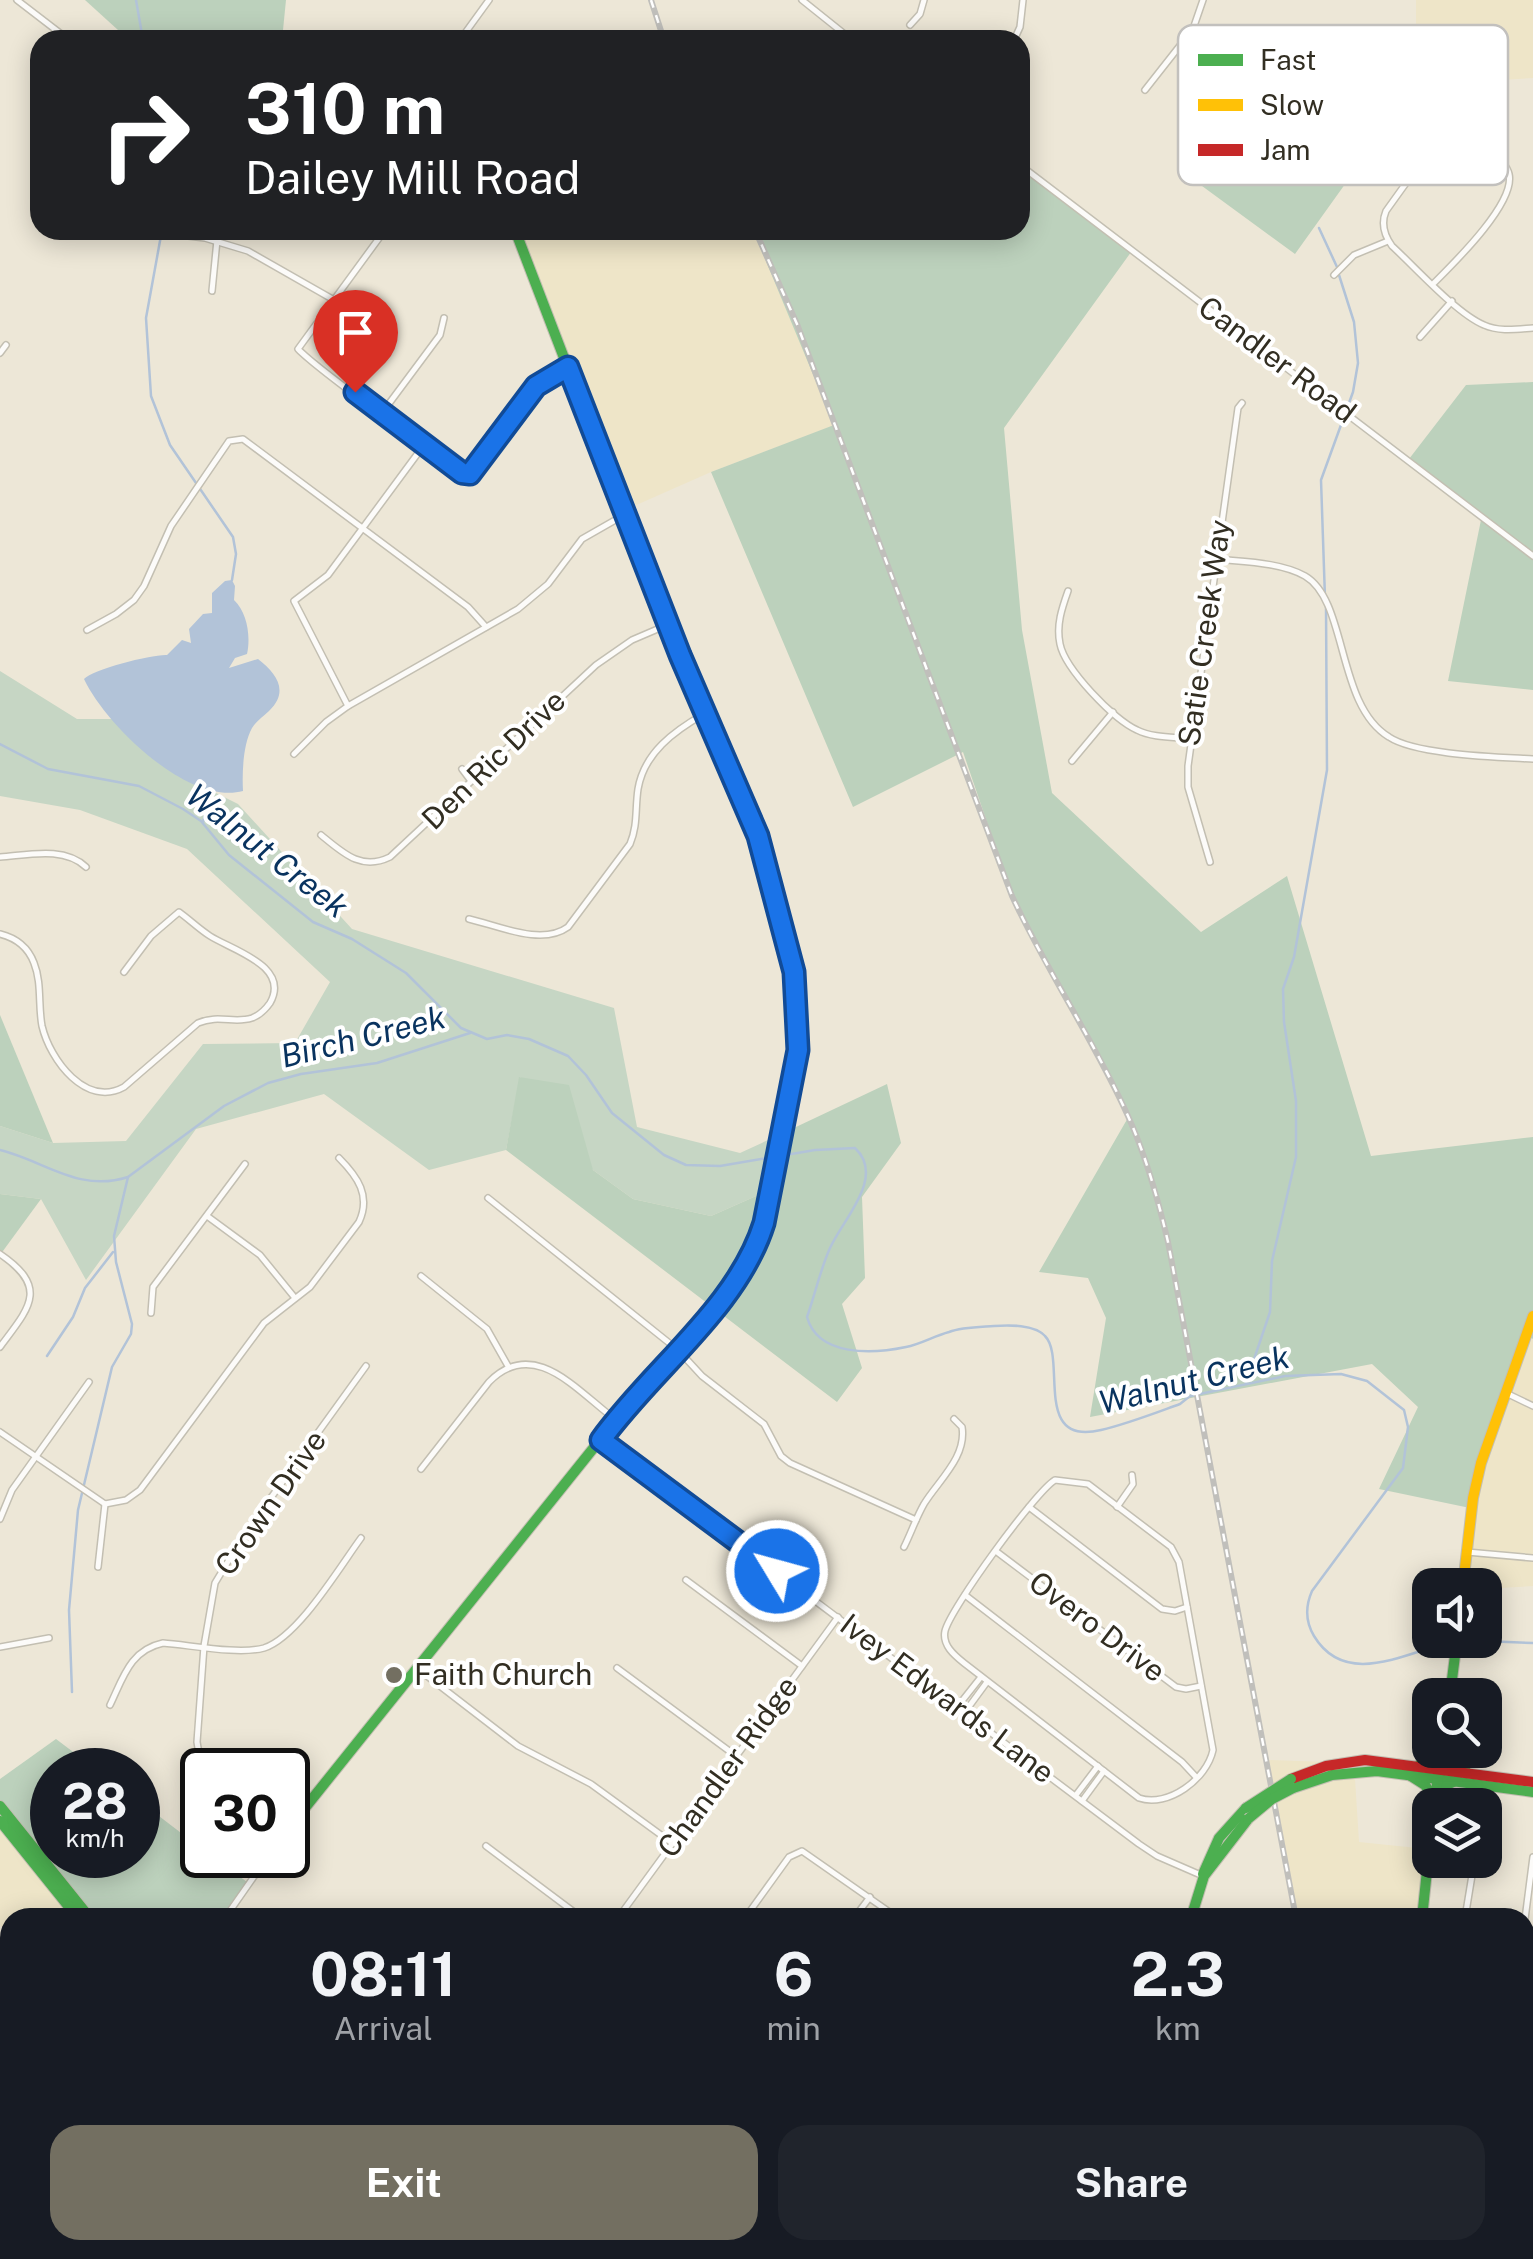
<!DOCTYPE html>
<style>
:root{--surface:#171b24;--page:#20242c;--text:#f1f3f6;--muted:#9ea1a6;--accent:#736f61}
body{margin:0;font-family:"Public Sans",sans-serif;background:var(--page);color:var(--text);height:100vh;display:flex;flex-direction:column;font-size:38px;white-space:nowrap}
*{box-sizing:border-box;margin:0}
p{font-size:32px;color:var(--muted)}
.icon{flex:none;width:55px;height:55px;fill:none;stroke:currentColor;stroke-width:2;stroke-linecap:round;stroke-linejoin:round}
.map{position:relative;flex:1;overflow:hidden}
.details{position:absolute;left:0px;top:1908px;width:1535px;height:352px;display:flex;flex-direction:column;background:var(--surface);border-radius:30px 30px 0 0;box-shadow:0 5px 25px #0003}
.details>*{flex:none}
.banner{position:absolute;left:30px;top:30px;width:1000px;height:210px;border-radius:30px;box-shadow:0 5px 25px #0003;background:#202124;color:#fff;overflow:hidden}
.buttons{position:absolute;left:1412px;top:1568px;display:grid;gap:20px}
.buttons a{display:grid;place-items:center;width:90px;height:90px;border-radius:20px;background:var(--surface);box-shadow:0 5px 25px #0003;font-size:50px}
.speed{position:absolute;left:30px;top:1748px;display:flex;gap:20px;font-size:50px;font-weight:700;text-align:center}
.speed>*{display:grid;place-content:center;width:130px;height:130px;border-radius:50%;background:var(--surface);box-shadow:0 5px 25px #0003;line-height:1}
.speed small{font-size:25px;font-weight:400}
.speed .limit{border:5px solid #111;border-radius:15px;background:#fff;color:#111}
.pin{position:absolute;display:grid;place-items:center;width:85px;height:85px;color:#fff;margin:-102px -42px;border-radius:50% 50% 50% 0;rotate:-45deg;box-shadow:0 0 10px #0007}
.pin .icon{rotate:45deg}
.me{position:absolute;width:110px;margin:-55px;rotate:307deg;stroke-linejoin:round;filter:drop-shadow(0 0 8px #0008)}
.turn{display:flex;align-items:center;gap:35px;height:210px;padding:0 50px;font-size:45px}
.turn .icon{width:130px;height:130px;stroke-width:2.5}
.turn b{display:block;font-size:70px;line-height:85px}
.eta{display:flex;justify-content:space-evenly;align-items:center;height:170px;text-align:center}
.eta b{font-size:60px;font-weight:700;line-height:70px}
.button{display:flex;gap:20px;margin-top:auto;padding:20px 50px}
.button a{flex:1;height:115px;border-radius:30px;background:var(--accent);color:#fff;font-size:40px;font-weight:700;line-height:115px;text-align:center}
.button a+a{background:var(--page);color:var(--text)}
.map>svg:first-child{display:block}
.built{fill:#eee5c8}
.green{fill:#c6d6c4}
.forest{fill:#bcd1bc}
.water{fill:#b2c3d8}
.lines{fill:none;stroke-linecap:round;stroke-linejoin:round}
.stream{stroke:#b2c3d8;stroke-width:2.5}
.street-casing{stroke:#c3bfb2;stroke-width:8}
.fast-casing{stroke:#c3bfb2;stroke-width:12}
.slow-casing{stroke:#c3bfb2;stroke-width:12}
.jam-casing{stroke:#c3bfb2;stroke-width:12}
.street{stroke:#fcfbf9;stroke-width:5}
.fast{stroke:#4caf50;stroke-width:10}
.slow{stroke:#ffc107;stroke-width:10}
.jam{stroke:#c62828;stroke-width:10}
.rail-casing{stroke:#c0bfbb;stroke-width:6}
.rail{stroke:#fff;stroke-width:2.5;stroke-dasharray:8;stroke-linecap:butt}
.fast-bridge-casing{stroke:#c3bfb2;stroke-width:12;stroke-linecap:butt}
.fast-bridge{stroke:#4caf50;stroke-width:10}
.route-casing{stroke:#114b97;stroke-width:25}
.route{stroke:#1a73e8;stroke-width:18}
.poi-dot{fill:#736f61;stroke:#fff;stroke-width:4}
.labels{text-anchor:middle;stroke-width:8;stroke-linejoin:round;paint-order:stroke}
.street-label{font-size:30px;fill:#322e22;stroke:#fff}
.poi-label{font-size:30px;fill:#322e22;stroke:#fff;text-anchor:start}
.water-label{font-size:32px;font-style:italic;fill:#09335f;stroke:#fff}
.key{fill:#fff;stroke:#c2c0bd;stroke-width:2.5}
.key-label{font-size:28px;fill:#322e22}
</style>
<div class="map">
<svg width="1533" height="2259" viewBox="0 0 1533 2259">
<rect width="100%" height="100%" fill="#ede7d7"/>
<g class="built">
<polygon points="1416,0 1533,0 1533,78 1416,85"/>
<polygon points="517,230 753,230 835,425 711,472 625,510"/>
<polygon points="1526,1334 1533,1339 1533,1586 1485,1589 1485,1585 1461,1585 1474,1481"/>
<polygon points="1268,1760 1354,1763 1359,1842 1427,1849 1420,1917 1296,1917"/>
<polygon points="0,1817 81,1917 10,1918 10,1938 0,1925"/>
</g>
<g class="green">
<polygon points="0,671 77,719 119,719 190,780 238,804 352,929 614,1008 637,1127 740,1153 779,1135 772,1189 711,1216 633,1199 593,1170 520,1077 506,1150 429,1170 324,1094 196,1129 86,1280 41,1199 0,1194 0,1126 53,1143 126,1141 203,1044 295,1043 330,982 187,849 80,810 0,796"/>
<polygon points="10,2226 10,2250 157,2250 161,2259 183,2250 207,2250 186,2259 0,2259 0,2232"/>
</g>
<g class="forest">
<polygon points="85,0 286,0 282,40 129,40"/>
<polygon points="1238,28 1416,38 1416,85 1295,254 1187,175 1240,102"/>
<polygon points="1020,165 1134,248 1004,428 1022,630 1052,793 1201,932 1287,876 1371,1156 1533,1137 1533,1339 1527,1335 1470,1508 1379,1489 1418,1407 1372,1364 1090,1417 1106,1318 1088,1278 1039,1272 1129,1116 1017,910 963,752 853,807 711,472 834,425 753,230 1020,230"/>
<polygon points="1533,382 1533,690 1448,681 1481,520 1409,459 1466,385"/>
<polygon points="0,1015 53,1143 0,1126"/>
<polygon points="519,1077 569,1085 593,1170 633,1199 711,1216 772,1189 779,1135 887,1084 901,1143 862,1197 865,1278 842,1304 862,1368 837,1402 506,1150"/>
<polygon points="0,1194 41,1199 0,1255"/>
<polygon points="56,1739 97,1770 52,1770 52,1855 138,1855 138,1800 202,1849 202,1855 211,1855 251,1885 227,1917 158,1917 144,1908 133,1917 81,1917 0,1817 0,1779"/>
</g>
<g class="water">
<path d="M232,580L235,586L234,600C247,612 251,636 247,654L235,658L229,668L258,659C276,673 290,691 269,711C263,717 257,720 252,728C243,744 242,773 243,791C188,806 105,724 84,679C93,669 153,654 167,655L182,640L191,643L189,629L203,614L212,613V593L225,581Z"/>
<polygon points="372,2250 440,2250 445,2259 362,2259"/>
</g>
<g class="lines">
<g class="stream">
<polyline points="136,0 143,40"/>
<polyline points="1319,228 1337,267"/>
<polyline points="162,230 146,318 151,396 170,445 233,537 236,554 232,580"/>
<polyline points="1325,598 1321,480 1353,392 1358,363 1354,322 1339,275"/>
<path d="M0,744L48,769L139,786L183,809L201,821L229,855L313,922L352,939L406,973L461,1028L487,1039L507,1035L529,1039L568,1056L586,1075L612,1113L664,1155L686,1165L720,1166L815,1150L855,1148C886,1177 843,1219 830,1248C820,1270 815,1295 807,1317C818,1357 873,1354 906,1347C921,1344 934,1336 949,1332C962,1327 980,1327 994,1326C1009,1325 1034,1324 1045,1336C1067,1358 1032,1447 1101,1430C1127,1424 1155,1413 1180,1404L1190,1396L1285,1376L1341,1374L1367,1381L1404,1410L1408,1427L1403,1468L1312,1591C1305,1607 1305,1621 1314,1636C1346,1689 1407,1652 1451,1642"/>
<polyline points="203,822 213,791"/>
<path d="M0,1150C45,1161 79,1193 128,1177L224,1106L268,1083L301,1074L377,1063L470,1033"/>
<polyline points="47,1356 73,1317 85,1288 113,1252"/>
<polyline points="1246,1383 1270,1312 1272,1261 1296,1157 1296,1101 1284,1022 1283,989 1294,957 1327,770 1326,606"/>
<polyline points="1459,1640 1533,1643"/>
<polyline points="72,1692 69,1610 78,1510 112,1367 131,1334 132,1324 116,1262 114,1236 128,1177"/>
<polyline points="1525,2206 1533,2208"/>
<polyline points="1208,2250 1210,2259"/>
<polyline points="498,2256 516,2250"/>
<polyline points="1349,2259 1367,2250"/>
</g>
<defs>
<g id="street">
<polyline points="17,0 69,40"/>
<polyline points="802,0 852,40"/>
<polyline points="910,25 920,14 924,0"/>
<polyline points="460,40 489,0"/>
<polyline points="1014,40 1020,27 1023,0"/>
<polyline points="1145,90 1193,29 1203,0"/>
<polyline points="1020,165 1533,556"/>
<polyline points="138,230 205,238 248,251 334,300"/>
<path d="M385,230L298,349C314,366 456,472 470,474L536,386L569,367"/>
<polyline points="1334,275 1354,255 1388,241"/>
<path d="M1433,284C1453,264 1516,203 1509,174C1505,156 1467,131 1452,119L1386,211C1381,223 1384,235 1392,246C1415,267 1457,314 1484,325C1499,332 1518,329 1533,328"/>
<polyline points="212,291 218,230"/>
<polyline points="1420,337 1452,301"/>
<polyline points="0,353 6,345"/>
<polyline points="382,413 440,335 444,318"/>
<path d="M1215,559C1243,562 1280,562 1305,576C1348,601 1336,705 1389,737C1416,755 1498,757 1533,759"/>
<path d="M1068,591C1062,608 1056,625 1060,644C1065,669 1114,720 1137,730C1153,738 1174,737 1191,739"/>
<polyline points="87,630 116,614 134,600 144,586 171,526 229,441 243,439 468,607 486,627"/>
<polyline points="348,706 294,601 328,575 424,445"/>
<polyline points="294,754 326,722 348,706 518,609 548,584 582,539 624,515"/>
<polyline points="1072,761 1113,712"/>
<polyline points="462,769 471,781"/>
<path d="M321,835C343,853 361,871 390,857L596,665L632,640L667,625"/>
<path d="M0,857C28,855 64,846 86,867"/>
<polyline points="1210,862 1188,787 1188,766 1238,408 1242,403"/>
<path d="M469,919C499,926 542,946 568,927L630,844C638,825 635,809 638,789C644,753 674,731 704,714"/>
<path d="M0,934C16,938 28,947 34,963C42,983 38,1005 42,1026C50,1060 86,1108 124,1087L198,1023C219,1014 234,1024 252,1018C260,1015 265,1010 270,1003C291,966 232,950 210,936C199,929 190,920 179,912L151,936L124,972"/>
<polyline points="488,1198 678,1350 702,1376 764,1424 781,1456 790,1463 916,1520"/>
<polyline points="207,1216 260,1255 295,1298"/>
<path d="M0,1254C50,1288 29,1308 0,1347"/>
<polyline points="421,1276 487,1329 508,1366"/>
<polyline points="151,1313 153,1287 245,1164"/>
<polyline points="1506,1393 1533,1406"/>
<path d="M0,1432L105,1504L126,1500L140,1490L264,1323L310,1287L359,1222C371,1196 358,1177 339,1158"/>
<polyline points="601,1440 1139,1844 1157,1856 1203,1876"/>
<path d="M421,1469L489,1382C534,1336 577,1391 616,1420"/>
<path d="M1055,1480L1088,1484L1171,1547L1179,1562L1213,1750C1207,1779 1168,1808 1139,1798L964,1663C954,1655 942,1645 945,1631C950,1609 1035,1492 1055,1480Z"/>
<polyline points="1029,1507 1162,1609 1175,1611 1187,1607"/>
<polyline points="1117,1507 1133,1484 1132,1475"/>
<polyline points="0,1519 12,1490 89,1382"/>
<path d="M904,1547C911,1533 916,1518 924,1504C938,1481 967,1457 962,1427L954,1419"/>
<polyline points="997,1552 1176,1687 1186,1689 1201,1686"/>
<polyline points="1467,1552 1533,1558"/>
<polyline points="98,1567 105,1504"/>
<polyline points="686,1580 802,1666"/>
<polyline points="965,1595 1182,1762 1196,1777"/>
<polyline points="0,1647 49,1638"/>
<polyline points="617,1668 736,1756"/>
<polyline points="418,1669 518,1746 591,1784 672,1843"/>
<path d="M110,1705C123,1678 130,1650 163,1643C190,1645 239,1655 264,1648C298,1637 339,1568 361,1538"/>
<polyline points="958,1706 981,1677"/>
<polyline points="965,1712 987,1682"/>
<polyline points="202,1771 197,1742 204,1646 215,1583 244,1535 366,1366"/>
<polyline points="1076,1795 1098,1766"/>
<polyline points="1082,1801 1104,1771"/>
<polyline points="486,1846 582,1918"/>
<polyline points="225,1918 269,1855"/>
<polyline points="618,1918 838,1617"/>
<polyline points="745,1918 789,1857 802,1851 898,1918"/>
<polyline points="854,1918 870,1897"/>
<polyline points="1465,1918 1474,1863"/>
<polyline points="1525,1919 1533,1857"/>
<polyline points="0,1985 3,1991 0,2005"/>
<polyline points="1525,1987 1533,1989"/>
<polyline points="0,2222 10,2213"/>
<polyline points="0,2230 10,2223"/>
<polyline points="122,2250 127,2259"/>
<polyline points="490,2250 494,2259"/>
<polyline points="170,2259 193,2250"/>
</g>
<g id="fast">
<polyline points="515,230 571,376"/>
<polyline points="1450,1695 1457,1640"/>
<polyline points="1443,1750 1454,1765 1466,1771"/>
<polyline points="1419,1765 1440,1750"/>
<polyline points="1406,1773 1425,1785 1435,1800"/>
<polyline points="1293,1788 1332,1775 1377,1771 1533,1792"/>
<polyline points="1437,1797 1449,1784 1458,1780"/>
<polyline points="1434,1805 1442,1750"/>
<polyline points="0,1806 90,1918"/>
<polyline points="0,1821 78,1918"/>
<polyline points="288,1829 616,1420 733,1286 756,1250 785,1125 798,1051 794,972 779,917"/>
<polyline points="1203,1874 1219,1838 1246,1808"/>
<polyline points="1191,1918 1204,1876 1248,1819"/>
<polyline points="1422,1918 1430,1842"/>
<polyline points="233,2250 236,2259"/>
<polyline points="243,2250 247,2259"/>
<polyline points="1406,2250 1406,2259"/>
<polyline points="1127,2259 1139,2250"/>
</g>
<g id="slow">
<polyline points="571,376 667,625 758,836 779,917"/>
<polyline points="1463,1585 1473,1498 1481,1463 1533,1316"/>
</g>
<polyline id="jam" points="1291,1779 1326,1766 1365,1760 1533,1782"/>
</defs>
<use href="#street" class="street-casing"/>
<use href="#fast" class="fast-casing"/>
<use href="#slow" class="slow-casing"/>
<use href="#jam" class="jam-casing"/>
<use href="#street" class="street"/>
<use href="#fast" class="fast"/>
<use href="#slow" class="slow"/>
<use href="#jam" class="jam"/>
<defs>
<g id="rail">
<polyline points="651,0 664,40"/>
<path d="M755,230L797,324L1012,896C1047,972 1094,1040 1128,1116C1146,1156 1158,1199 1168,1242L1296,1918"/>
<polyline points="1263,2259 1266,2250"/>
</g>
</defs>
<use href="#rail" class="rail-casing"/>
<use href="#rail" class="rail"/>
<defs>
<g id="fast-bridge">
<polyline points="1246,1808 1291,1779"/>
<polyline points="1248,1819 1272,1799 1293,1788"/>
</g>
</defs>
<use href="#fast-bridge" class="fast-bridge-casing"/>
<use href="#fast-bridge" class="fast-bridge"/>
</g>
<g class="lines">
<defs>
<path id="route" d="M355,392L462,473L470,474L536,386L568,367L680,655L758,836L794,972L798,1050L764,1223C738,1307 652,1369 601,1440L777,1571"/>
</defs>
<use href="#route" class="route-casing"/>
<use href="#route" class="route"/>
</g>
<circle class="poi-dot" cx="394" cy="1675" r="10"/>
<g class="labels">
<g class="street-label">
<text transform="translate(1277 360) rotate(37)" y="10">Candler Road</text>
<text transform="translate(1205 633) rotate(-82)" y="10">Satie Creek Way</text>
<text transform="translate(494 760) rotate(-44)" y="10">Den Ric Drive</text>
<text transform="translate(271 1503) rotate(-55)" y="10">Crown Drive</text>
<text transform="translate(1097 1627) rotate(37)" y="10">Overo Drive</text>
<text transform="translate(947 1699) rotate(37)" y="10">Ivey Edwards Lane</text>
<text transform="translate(728 1767) rotate(-54)" y="10">Chandler Ridge</text>
</g>
<g class="poi-label">
<text x="414" y="1685">Faith Church</text>
</g>
<g class="water-label">
<text transform="translate(267 851) rotate(38)" y="11">Walnut Creek</text>
<text transform="translate(363 1037) rotate(-14)" y="11">Birch Creek</text>
<text transform="translate(1194 1380) rotate(-14)" y="11">Walnut Creek</text>
</g>
</g>
<rect x="1178" y="25" width="330" height="160" rx="15" class="key"/>
<rect x="1198" y="54" width="45" height="12" fill="#4caf50"/>
<rect x="1198" y="99" width="45" height="12" fill="#ffc107"/>
<rect x="1198" y="144" width="45" height="12" fill="#c62828"/>
<g class="key-label">
<text x="1260" y="70">Fast</text>
<text x="1260" y="115">Slow</text>
<text x="1260" y="160">Jam</text>
</g>
</svg>
<div class="buttons">
<a><svg class="icon" aria-label="sound" viewBox="0 0 24 24"><path d="M4 9h4l5-4v14l-5-4H4zM17 9q2 3 0 6"/></svg></a>
<a><svg class="icon" aria-label="search" viewBox="0 0 24 24"><circle cx="10" cy="10" r="6"/><path d="M15 15l6 6"/></svg></a>
<a><svg class="icon" aria-label="layers" viewBox="0 0 24 24"><path d="M12 4l9 5-9 5-9-5zM3 14l9 5 9-5"/></svg></a>
</div>
<div class="speed"><div>28<small>km/h</small></div><div class="limit">30</div></div>
<div class="pin" style="left:355px;top:392px;background:#d93025"><svg class="icon" aria-label="arrive" viewBox="0 0 24 24"><path d="M6 21V4h12l-3 4 3 4H6"/></svg></div>
<svg class="me" style="left:777px;top:1571px" viewBox="-20 -20 40 40"><circle r="17" fill="#1a73e8" stroke="#fff" stroke-width="3"/><path d="M0-11L8 9 0 5-8 9z" fill="#fff"/></svg>
<div class="banner">
<div class="turn"><svg class="icon" aria-label="right" viewBox="0 0 24 24"><path d="M7 20v-9h11M14 6l5 5-5 5"/></svg><div><b>310 m</b>Dailey Mill Road</div></div>
</div>
<section class="details">
<div class="eta">
<div><b>08:11</b><p>Arrival</p></div>
<div><b>6</b><p>min</p></div>
<div><b>2.3</b><p>km</p></div>
</div>
<div class="button"><a>Exit</a><a>Share</a></div>
</section>
</div>
